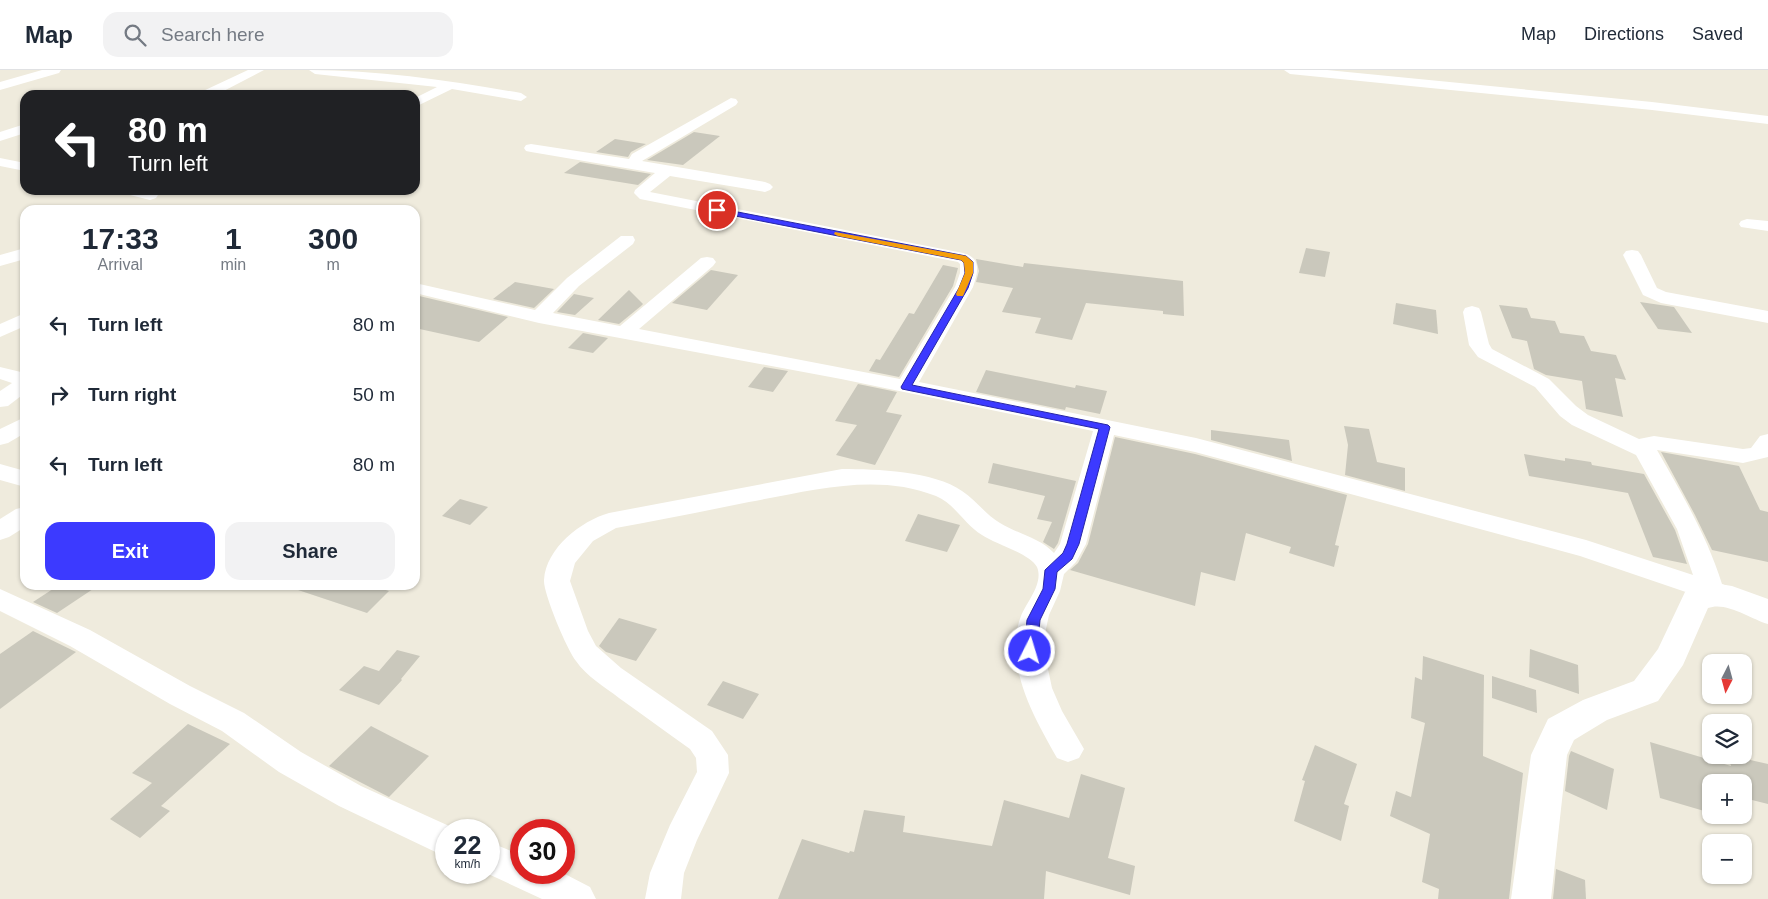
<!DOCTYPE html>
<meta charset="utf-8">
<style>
:root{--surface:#fff;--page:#f2f2f3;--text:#1f2937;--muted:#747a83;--line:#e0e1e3;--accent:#3c3aff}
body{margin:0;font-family:Arial,sans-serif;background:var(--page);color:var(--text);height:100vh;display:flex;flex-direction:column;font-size:19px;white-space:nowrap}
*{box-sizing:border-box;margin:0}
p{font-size:16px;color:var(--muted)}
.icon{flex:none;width:28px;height:28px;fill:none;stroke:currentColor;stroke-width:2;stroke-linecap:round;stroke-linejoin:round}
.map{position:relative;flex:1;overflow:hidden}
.sheet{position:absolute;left:20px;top:135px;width:400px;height:385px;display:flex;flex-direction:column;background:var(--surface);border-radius:15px;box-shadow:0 1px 4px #0004}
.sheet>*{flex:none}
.top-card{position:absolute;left:20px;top:20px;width:400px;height:105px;border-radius:15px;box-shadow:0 1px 4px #0004;background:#202124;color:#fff;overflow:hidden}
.needle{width:32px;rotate:186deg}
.fabs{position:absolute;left:1702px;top:584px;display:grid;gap:10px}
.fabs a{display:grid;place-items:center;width:50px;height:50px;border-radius:10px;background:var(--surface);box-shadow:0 1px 4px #0004;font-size:25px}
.speed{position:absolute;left:435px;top:749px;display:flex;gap:10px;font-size:25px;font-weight:700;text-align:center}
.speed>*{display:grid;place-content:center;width:65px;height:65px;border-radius:50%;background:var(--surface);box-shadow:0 1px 4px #0004;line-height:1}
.speed small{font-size:12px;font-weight:400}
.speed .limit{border:8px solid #d22;background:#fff;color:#111}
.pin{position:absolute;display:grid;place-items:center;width:42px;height:42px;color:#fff;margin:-21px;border:2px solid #fff;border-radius:50%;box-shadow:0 1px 5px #0007}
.me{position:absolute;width:55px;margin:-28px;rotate:5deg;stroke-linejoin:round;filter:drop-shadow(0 0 4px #0008)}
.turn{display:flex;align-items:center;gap:18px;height:105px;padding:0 25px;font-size:22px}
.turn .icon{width:65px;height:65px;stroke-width:2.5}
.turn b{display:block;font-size:35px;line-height:42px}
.eta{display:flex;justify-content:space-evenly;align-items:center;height:85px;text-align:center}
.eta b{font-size:30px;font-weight:800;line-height:35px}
.primary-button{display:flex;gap:10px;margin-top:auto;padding:10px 25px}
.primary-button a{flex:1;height:58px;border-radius:15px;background:var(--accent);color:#fff;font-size:20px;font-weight:800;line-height:58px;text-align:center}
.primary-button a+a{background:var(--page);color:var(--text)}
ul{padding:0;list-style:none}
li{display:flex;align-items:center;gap:15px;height:70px;padding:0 25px}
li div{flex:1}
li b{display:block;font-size:19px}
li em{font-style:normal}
header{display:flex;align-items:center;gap:30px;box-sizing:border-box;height:70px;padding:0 25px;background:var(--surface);border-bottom:1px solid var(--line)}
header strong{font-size:24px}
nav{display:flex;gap:28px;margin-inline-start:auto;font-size:18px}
.search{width:350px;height:45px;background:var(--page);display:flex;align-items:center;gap:12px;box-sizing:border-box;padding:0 18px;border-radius:15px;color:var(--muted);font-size:19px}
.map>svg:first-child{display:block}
.building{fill:#cac8bc}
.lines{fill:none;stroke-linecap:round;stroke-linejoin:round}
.minor{fill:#fff;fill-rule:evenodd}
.tertiary{fill:#fff;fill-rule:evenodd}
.route{fill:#3c3aff;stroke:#2726a6}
.slow{fill:#f59e0b}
</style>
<header>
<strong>Map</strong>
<div class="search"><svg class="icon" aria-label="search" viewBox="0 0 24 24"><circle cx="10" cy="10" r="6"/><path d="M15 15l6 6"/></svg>Search here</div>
<nav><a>Map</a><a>Directions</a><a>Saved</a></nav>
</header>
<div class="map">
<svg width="1768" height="829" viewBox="0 0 1768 829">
<rect width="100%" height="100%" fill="#efebdd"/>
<g class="building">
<polygon points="694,62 720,66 683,95 647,90"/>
<polygon points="615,69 646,74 631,82 628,87 596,82"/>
<polygon points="580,92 651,104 638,115 564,103"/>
<polygon points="1306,178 1330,182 1325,207 1299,203"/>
<polygon points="976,189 1023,197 1024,193 1183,211 1184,246 1163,244 1163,241 1086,233 1072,270 1035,263 1041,248 1002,242 1013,218 976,212 979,201"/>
<polygon points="943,195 958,198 953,216 899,307 869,301 876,289 880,290 909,243 914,244"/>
<polygon points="711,200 738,205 707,240 672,233"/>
<polygon points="515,212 554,219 534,238 493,229"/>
<polygon points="629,220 643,234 641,236 619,254 598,250"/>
<polygon points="574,224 594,228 575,245 557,242"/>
<polygon points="415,225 508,247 479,272 415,258"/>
<polygon points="1640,232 1674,237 1692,263 1658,259"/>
<polygon points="1396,233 1436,240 1438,264 1393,254"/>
<polygon points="1499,235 1527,238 1531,248 1555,251 1560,263 1584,266 1591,281 1616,285 1626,310 1615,308 1623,347 1586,339 1582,311 1546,305 1534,299 1527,271 1512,268"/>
<polygon points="583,263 608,268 593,283 568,278"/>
<polygon points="764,297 788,301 773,322 748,317"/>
<polygon points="986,300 1075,318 1076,315 1107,321 1100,344 1066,337 1065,340 976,322"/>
<polygon points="858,314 897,322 886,342 902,345 875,395 836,385 857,355 835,351"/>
<polygon points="1344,356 1369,359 1377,392 1405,398 1405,421 1345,405 1348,375"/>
<polygon points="1211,360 1289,370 1292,391 1211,370"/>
<polygon points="1115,367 1195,384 1347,425 1335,475 1339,476 1334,497 1289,483 1291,477 1246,463 1235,511 1201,502 1195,536 1070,500 1078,493 1088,474"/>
<polygon points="1661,382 1739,396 1760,440 1768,442 1768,492 1712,480 1695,445"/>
<polygon points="1524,384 1565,391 1565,388 1591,392 1592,395 1644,404 1675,460 1687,494 1653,487 1628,423 1529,406"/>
<polygon points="993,393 1076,411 1058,473 1054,479 1043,472 1052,452 1037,449 1045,426 988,413"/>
<polygon points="460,429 488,437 470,455 442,446"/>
<polygon points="918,444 960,455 947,482 905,471"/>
<polygon points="59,515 99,515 57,543 33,532"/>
<polygon points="296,515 370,515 389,521 367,543 295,519"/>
<polygon points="619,548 657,559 636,591 606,582 599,576"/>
<polygon points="33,561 76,582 0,639 0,584"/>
<polygon points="1530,579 1578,595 1579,624 1529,607"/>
<polygon points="397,580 420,586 401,609 402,610 379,635 339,620 364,596 379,601"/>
<polygon points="1423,586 1484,605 1483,686 1523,703 1509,829 1438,829 1439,819 1422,812 1430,764 1390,746 1396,721 1411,727 1425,653 1411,648 1415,607 1422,610"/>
<polygon points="1492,606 1536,620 1537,643 1492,628"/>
<polygon points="723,611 759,624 743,649 707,635"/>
<polygon points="188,654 230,674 161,736 170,741 140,768 110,749 152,713 132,703"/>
<polygon points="371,656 429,686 389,727 329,696"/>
<polygon points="1650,672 1731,696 1728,685 1768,694 1768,734 1744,728 1744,712 1711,712 1711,743 1660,728"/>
<polygon points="1315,675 1357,694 1344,734 1349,736 1341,771 1294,751 1305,711 1302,710"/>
<polygon points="1571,681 1614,699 1607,740 1565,721 1569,686"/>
<polygon points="1081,704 1125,718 1108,788 1135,796 1130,825 1046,801 1044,829 778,829 802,769 849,783 850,781 854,782 864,740 905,746 903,762 992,776 1004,730 1069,748"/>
<polygon points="1556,799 1585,810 1586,829 1553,829"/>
</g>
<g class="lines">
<g class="minor">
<polygon points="42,0 61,0 59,3 0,20 0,12"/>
<polygon points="248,0 264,0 216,25 200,25 201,22"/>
<path d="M309,0C380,0 451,11 521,23L527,27L521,31L452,19L415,37V28L437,17L315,4Z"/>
<polygon points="1284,0 1327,0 1652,32 1768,46 1768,54 1652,40 1290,4"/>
<path d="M731,28L736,29L738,32L736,35L642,91L765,112L770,114L773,117L770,120L765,122L670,106L650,122L963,183C982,188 978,202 973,217L919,312L1196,368L1586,470L1693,505L1677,459L1636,385L1572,355L1560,346L1535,317L1478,287L1469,275L1463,242L1465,238L1472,236L1479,238L1481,242L1489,274L1492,279L1549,309L1576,336L1588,345L1639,369L1654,366L1743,379L1751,378L1760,366L1768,364V387L1743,393L1657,380C1682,424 1707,466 1722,514L1730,517L1734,524L1730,531L1721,534L1580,486L1195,382L1114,365L1086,474L1076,492L1064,504L1060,521L1049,545L1044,568L1045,585L1052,618L1062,641L1084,679L1079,688L1068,692L1057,688C1037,652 1013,612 1016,568C1017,561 1018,553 1021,546C1026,533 1044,513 1037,497C1029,483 995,474 982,465C964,454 955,434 936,426C876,402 810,421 749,432C705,441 660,450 616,458L593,471L575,493L570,511L588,561L596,576L621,598L712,661L728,685L729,703L697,770L684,803L681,829H645L650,803L670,755L697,702L696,688L690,679C666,662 643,645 619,628C605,617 586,606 576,591C567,580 543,523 544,510C546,478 581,451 609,443L842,399C876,399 934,401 962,421C976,430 986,445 1000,453C1018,464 1040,468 1054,483L1060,474L1093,361L841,309L539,253L415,223V213L535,240L567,208L621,166H633L635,170L633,174L579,216L553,243L620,256L701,188L707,187L713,188L716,192L713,196L639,259L900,309L955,217L960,203V194L958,192L640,129L634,123L635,120L655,103L531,82L526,81L524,78L526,75L531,74L629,89L632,84Z"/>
<polygon points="25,54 25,63 0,71 0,62"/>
<polygon points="0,88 25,93 25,101 0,96"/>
<polygon points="119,120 156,122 158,125 156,128 150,130 122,123"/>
<polygon points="1747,149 1768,151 1768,161 1741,157 1739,154 1741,151"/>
<polygon points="25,178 25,189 0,196 0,185"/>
<polygon points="1632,180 1638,181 1641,185 1657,218 1666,222 1768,241 1768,253 1661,233 1643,225 1623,185 1626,181"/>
<polygon points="25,243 25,256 0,267 0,254"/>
<polygon points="0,297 25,303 25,323 8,336 0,337 0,321 12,313 0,309"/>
<polygon points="25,347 25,363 8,373 0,375 0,359"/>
<polygon points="0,394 25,401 25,417 0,410"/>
<polygon points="25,437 25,457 9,467 0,470 0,449 16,439"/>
<polygon points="0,519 90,560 190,616 244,643 301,682 361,716 458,760 446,760 446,787 339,736 279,702 222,661 170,634 70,576 0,541"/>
<polygon points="489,772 521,785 521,802 561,802 590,817 596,829 542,829 484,802 489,802"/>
</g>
<path class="tertiary" d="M1713,513L1732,516L1768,529V554C1751,549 1726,531 1708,538L1683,595L1658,631L1607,650L1574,670L1567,685L1551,829H1511L1531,685L1548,649L1583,630L1634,611L1658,579L1685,522Z"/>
</g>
<polygon class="route" points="717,138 966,186 973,192 973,203 968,218 912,315 1108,355 1110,357 1079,474 1072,489 1057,502 1055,519 1040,550 1037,581 1035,585 1030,586 1026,585 1024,581 1027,550 1043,519 1045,500 1063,483 1067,474 1099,359 902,319 901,317 959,218 965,203 964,193 961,190 715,142 713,140"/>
<polygon class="slow" points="835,162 966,186 973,192 973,203 963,226 957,226 956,224 965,203 964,193 961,190 838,166 834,164"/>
</svg>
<div class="fabs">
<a><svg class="needle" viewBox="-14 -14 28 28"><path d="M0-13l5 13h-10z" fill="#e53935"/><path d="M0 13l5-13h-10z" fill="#747a83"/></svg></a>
<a><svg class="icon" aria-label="layers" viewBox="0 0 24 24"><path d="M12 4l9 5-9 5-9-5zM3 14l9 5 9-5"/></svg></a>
<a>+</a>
<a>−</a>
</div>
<div class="speed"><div>22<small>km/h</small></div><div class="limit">30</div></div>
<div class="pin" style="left:717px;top:140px;background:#d93025"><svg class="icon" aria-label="arrive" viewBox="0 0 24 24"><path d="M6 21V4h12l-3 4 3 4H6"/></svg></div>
<svg class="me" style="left:1030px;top:581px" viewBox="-20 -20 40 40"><circle r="17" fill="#3c3aff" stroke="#fff" stroke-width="3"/><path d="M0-11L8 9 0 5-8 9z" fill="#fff"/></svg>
<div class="top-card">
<div class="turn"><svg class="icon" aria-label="left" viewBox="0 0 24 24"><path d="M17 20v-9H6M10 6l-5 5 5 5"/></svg><div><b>80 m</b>Turn left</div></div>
</div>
<section class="sheet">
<div class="eta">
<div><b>17:33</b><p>Arrival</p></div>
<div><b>1</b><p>min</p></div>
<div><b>300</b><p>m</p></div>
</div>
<ul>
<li><svg class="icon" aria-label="left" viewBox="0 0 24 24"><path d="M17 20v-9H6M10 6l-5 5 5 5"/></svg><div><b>Turn left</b></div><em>80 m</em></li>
<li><svg class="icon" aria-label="right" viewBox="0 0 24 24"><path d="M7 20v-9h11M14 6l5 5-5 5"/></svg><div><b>Turn right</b></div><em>50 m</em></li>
<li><svg class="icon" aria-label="left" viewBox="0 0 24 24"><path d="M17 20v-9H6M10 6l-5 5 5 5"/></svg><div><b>Turn left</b></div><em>80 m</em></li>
</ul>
<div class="primary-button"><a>Exit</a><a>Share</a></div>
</section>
</div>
